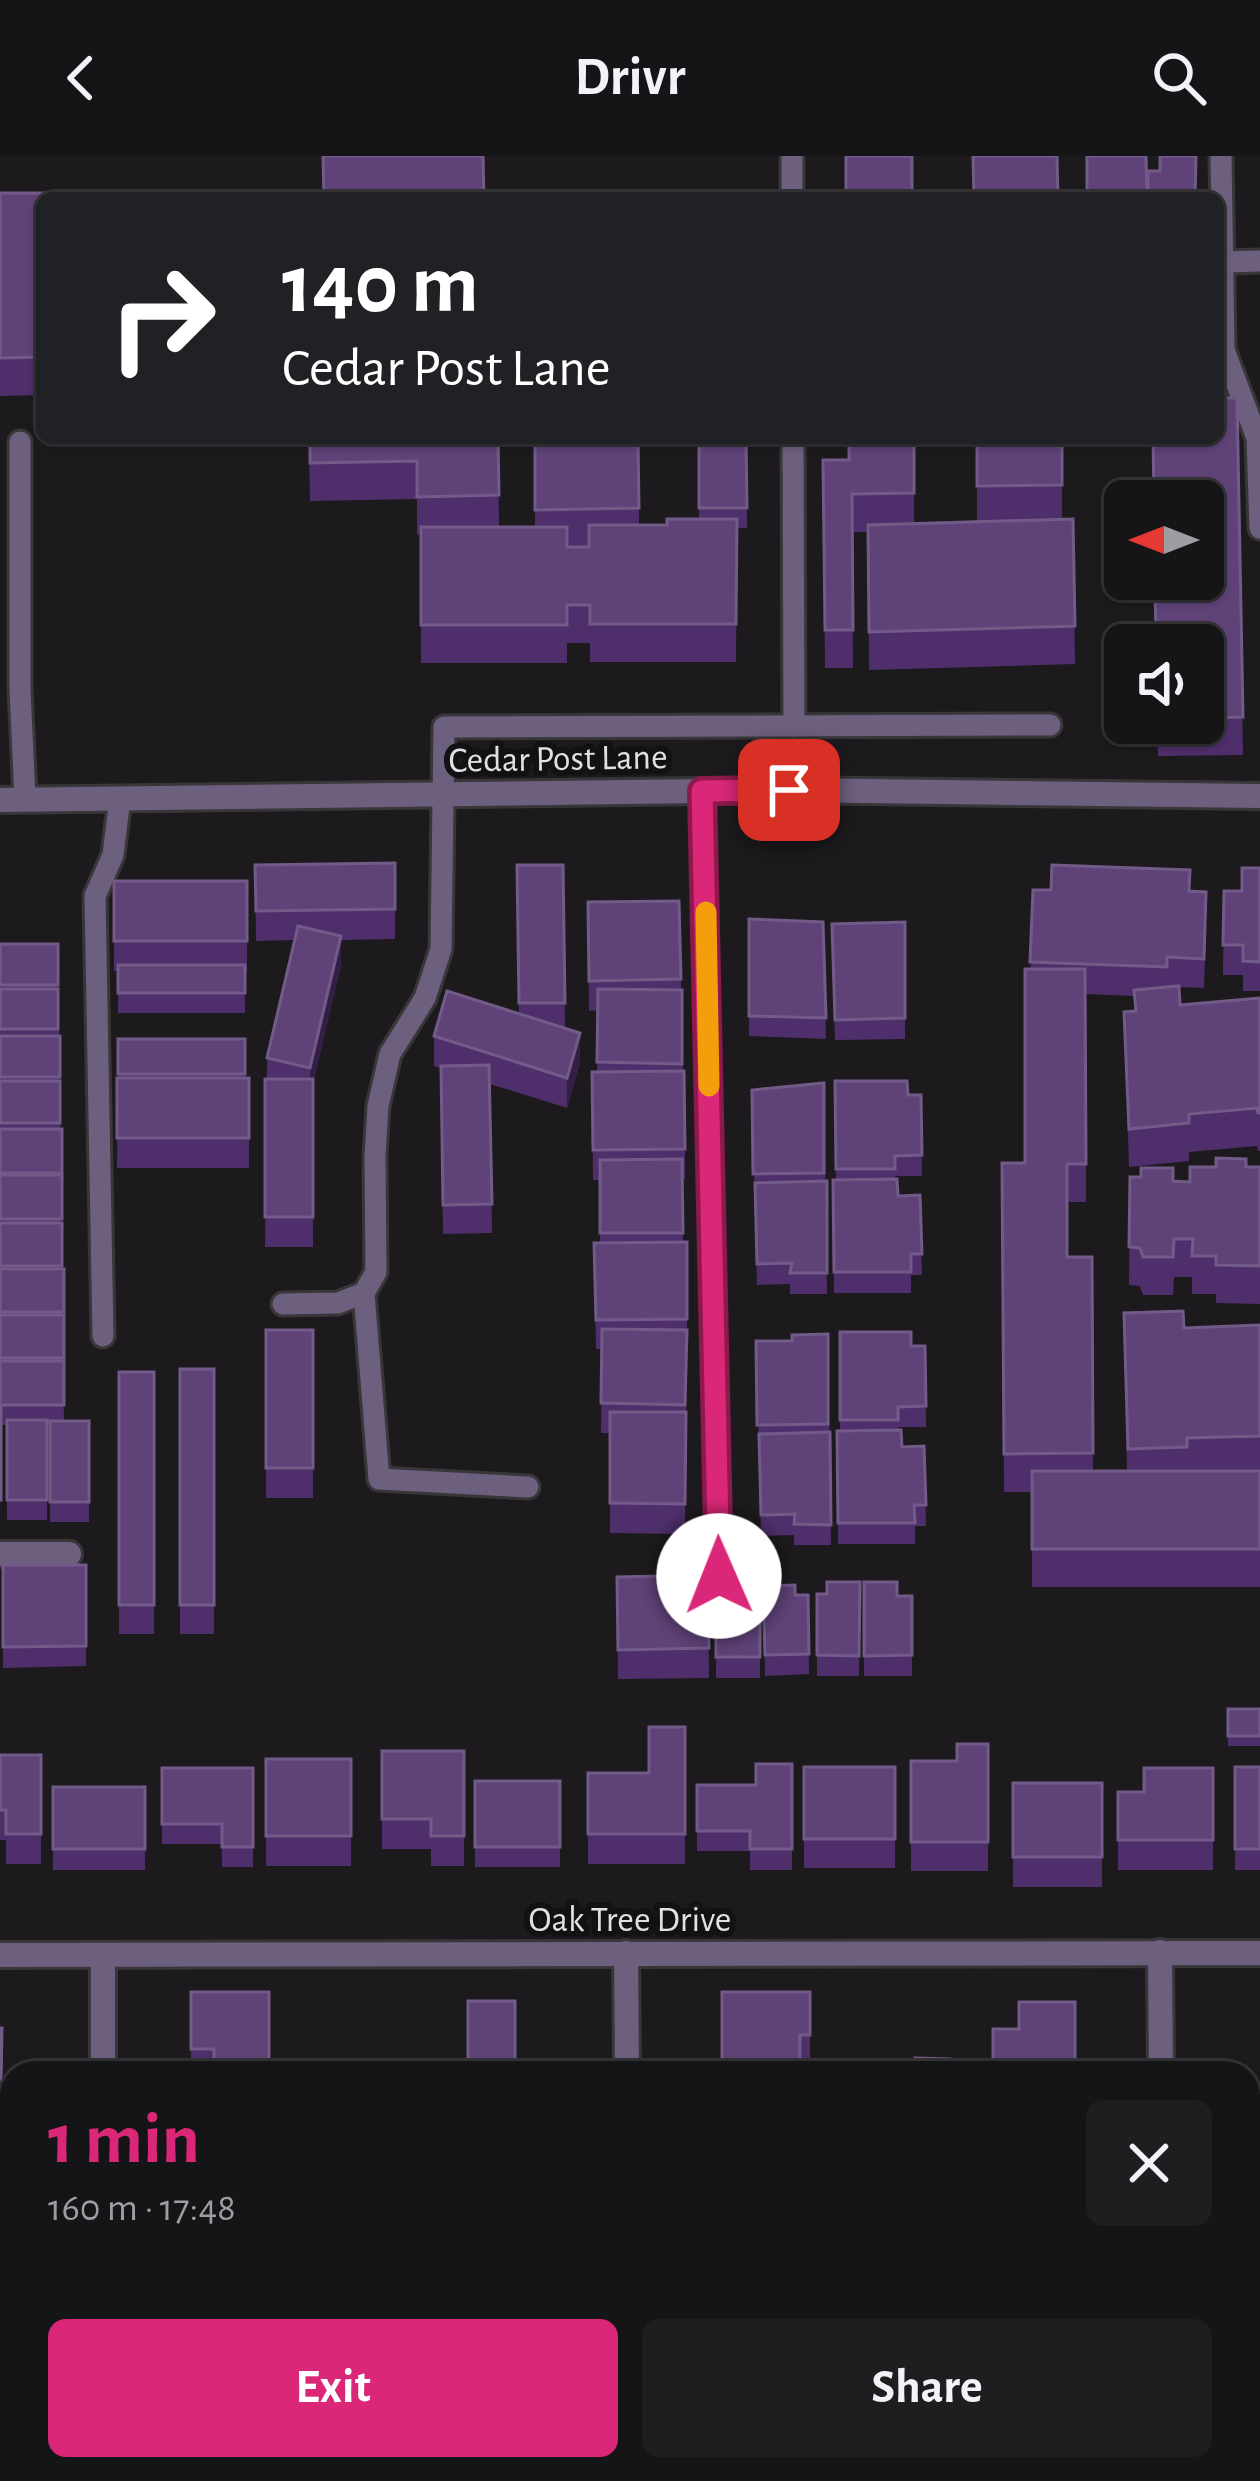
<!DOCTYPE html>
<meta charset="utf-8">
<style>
:root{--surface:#151416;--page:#1e1d1f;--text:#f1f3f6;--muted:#9d9ea1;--line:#343335;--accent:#db2777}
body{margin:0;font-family:"Alegreya Sans",sans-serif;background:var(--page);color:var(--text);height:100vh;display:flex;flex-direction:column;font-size:45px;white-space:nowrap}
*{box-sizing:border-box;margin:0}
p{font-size:39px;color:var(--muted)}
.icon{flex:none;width:66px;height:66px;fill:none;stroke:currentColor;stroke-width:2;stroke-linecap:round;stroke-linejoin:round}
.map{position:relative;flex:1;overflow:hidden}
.side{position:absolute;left:0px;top:1905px;width:1260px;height:420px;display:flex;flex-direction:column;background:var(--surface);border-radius:36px 36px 0 0;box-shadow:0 3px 9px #0004,0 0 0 3px var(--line)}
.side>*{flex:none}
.hud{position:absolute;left:36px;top:36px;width:1188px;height:252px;border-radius:18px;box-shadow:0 3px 9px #0004,0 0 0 3px var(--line);background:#202124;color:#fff;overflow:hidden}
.needle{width:78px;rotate:270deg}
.tools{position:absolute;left:1104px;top:324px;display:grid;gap:24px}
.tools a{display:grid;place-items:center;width:120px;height:120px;border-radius:18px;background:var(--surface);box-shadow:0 3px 9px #0004,0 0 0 3px var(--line);font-size:60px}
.pin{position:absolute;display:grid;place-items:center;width:102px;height:102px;color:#fff;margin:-51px;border-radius:24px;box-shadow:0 6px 18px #0006}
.me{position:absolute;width:132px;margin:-66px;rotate:359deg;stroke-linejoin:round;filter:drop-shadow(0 0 9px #0008)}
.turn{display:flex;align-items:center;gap:42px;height:252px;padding:0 48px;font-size:54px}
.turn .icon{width:156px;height:156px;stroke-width:2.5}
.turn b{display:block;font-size:84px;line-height:102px}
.round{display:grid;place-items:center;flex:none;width:126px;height:126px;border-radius:18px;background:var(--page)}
.headline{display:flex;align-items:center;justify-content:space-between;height:204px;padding:0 48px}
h1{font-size:72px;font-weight:700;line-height:90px;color:var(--accent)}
.primary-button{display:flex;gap:24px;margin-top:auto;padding:24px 48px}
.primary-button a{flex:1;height:138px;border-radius:18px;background:var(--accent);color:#fff;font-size:48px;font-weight:700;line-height:138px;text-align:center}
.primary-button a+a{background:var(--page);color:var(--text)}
header{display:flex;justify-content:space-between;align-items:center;height:156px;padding:0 48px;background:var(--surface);font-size:54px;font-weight:700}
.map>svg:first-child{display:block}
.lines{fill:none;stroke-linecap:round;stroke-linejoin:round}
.lane-casing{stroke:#383639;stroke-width:27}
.street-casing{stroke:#383639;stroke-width:30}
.lane{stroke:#6d5f7e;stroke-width:21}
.street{stroke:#6d5f7e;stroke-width:24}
.wall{fill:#4e2f6b}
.shaded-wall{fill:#331f46}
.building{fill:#5e4278;stroke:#725b88;stroke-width:3}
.route-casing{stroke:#8e194d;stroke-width:30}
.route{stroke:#db2777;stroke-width:21}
.slow{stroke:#f59e0b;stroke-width:21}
.labels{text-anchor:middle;stroke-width:12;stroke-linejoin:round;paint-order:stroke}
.street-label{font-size:36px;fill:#e1e0e2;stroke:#121114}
</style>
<header><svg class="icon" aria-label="back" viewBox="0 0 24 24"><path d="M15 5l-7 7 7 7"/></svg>Drivr<svg class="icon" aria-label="search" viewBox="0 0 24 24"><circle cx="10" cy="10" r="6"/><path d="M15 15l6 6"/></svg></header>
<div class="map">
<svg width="1260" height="2325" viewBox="0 0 1260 2325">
<rect width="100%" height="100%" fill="#1c1a1d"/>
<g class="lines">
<defs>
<g id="lane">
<polyline points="792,0 792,42"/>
<polyline points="1221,0 1224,194 1257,282 1260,372"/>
<polyline points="1223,106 1260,105"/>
<polyline points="793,282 794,570"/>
<polyline points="20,286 20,533 25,643"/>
<polyline points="702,635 719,1421"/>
<polyline points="364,1137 379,1323 528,1331"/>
<polyline points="283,1148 338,1147 364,1137 376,1116 375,1000 378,950 390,898 425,842 441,793 444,571 1050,569"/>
<polyline points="103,1180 95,740 113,699 120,642"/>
</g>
<g id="street">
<polyline points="0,644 789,634 1260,640"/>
<polyline points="0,1398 69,1398"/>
<polyline points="1160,1796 1161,1917"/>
<polyline points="626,1797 627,1917"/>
<polyline points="0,1799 1260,1797"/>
<polyline points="103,1917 103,1801"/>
<polyline points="629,2313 629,2325"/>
<polyline points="1163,2313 1163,2325"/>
<polyline points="102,2325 102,2313"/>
</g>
</defs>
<use href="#lane" class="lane-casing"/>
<use href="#street" class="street-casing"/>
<use href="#lane" class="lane"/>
<use href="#street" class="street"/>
</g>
<g class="wall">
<polygon points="0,37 42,42 42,239 0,240"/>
<polygon points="1218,183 1218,242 1237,242 1243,599 1158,600 1157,567 1203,567 1203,489 1218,282"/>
<polygon points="309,282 498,282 499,371 535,371 535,282 639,352 639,369 667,369 699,363 698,282 746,282 747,372 737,372 736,506 590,506 590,487 567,487 567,507 421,507 421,378 417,379 417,343 310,345"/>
<polygon points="914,282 914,368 977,366 977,282 1062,282 1062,363 1073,363 1075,508 869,514 868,376 852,376 853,512 825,512 823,304 848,304"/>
<polygon points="395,707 395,783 341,784 341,810 313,926 313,1091 265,1091 267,902 294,784 256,785 255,709"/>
<polygon points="517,709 563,709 565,872 580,907 567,952 490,928 492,1077 443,1078 441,912 434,910 434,880 519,858"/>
<polygon points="1260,712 1260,835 1243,835 1243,819 1223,819 1224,735 1242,735"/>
<polygon points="114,725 247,725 247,815 245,815 245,857 118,857 118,815 114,815"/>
<polygon points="1033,734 1190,735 1206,766 1204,832 1179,831 1180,849 1260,842 1260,995 1258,995 1257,990 1189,996 1189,1005 1129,1011 1124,856 1134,855 1134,840 1086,838 1086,1046 1067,1046 1067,1101 1092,1101 1093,1315 1127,1315 1124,1157 1184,1172 1260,1169 1260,1431 1032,1431 1032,1336 1004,1336 1002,1007 1025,1007"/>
<polygon points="679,745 685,993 685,1023 683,1023 683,1086 687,1163 685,1378 610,1377 610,1277 601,1277 602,1193 596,1193 594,1087 600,1087 600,1024 593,1024 592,916 597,916 598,854 589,855 588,746"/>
<polygon points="749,763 823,766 826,883 749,880"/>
<polygon points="905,766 905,883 835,884 832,789"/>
<polygon points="0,788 58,788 64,1265 89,1265 89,1366 50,1366 50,1269 47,1269 47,1364 7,1364 7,1269 1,1269 0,1364"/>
<polygon points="118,883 245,883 245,922 249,922 249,1012 117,1012"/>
<polygon points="835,925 908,939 921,939 922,1020 895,1020 898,1040 920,1039 922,1119 911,1119 911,1137 834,1137 833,1024 836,1024"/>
<polygon points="824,927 827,1138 790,1138 790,1128 757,1129 752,934"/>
<polygon points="1246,1011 1260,1011 1260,1148 1216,1147 1216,1138 1192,1138 1192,1121 1174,1121 1173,1139 1143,1139 1140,1130 1129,1129 1130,1021 1190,1026"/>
<rect x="266" y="1174" width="47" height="168"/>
<polygon points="840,1176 911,1190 925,1190 926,1271 898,1271 902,1291 924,1290 926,1370 915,1370 915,1388 838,1388 837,1275 840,1275"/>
<polygon points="828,1178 831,1389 794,1389 794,1379 761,1380 756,1185 792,1185"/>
<rect x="180" y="1213" width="34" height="265"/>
<rect x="119" y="1216" width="35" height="262"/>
<polygon points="3,1409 86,1409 86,1510 3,1512"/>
<polygon points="708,1419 709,1522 618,1523 617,1421"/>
<polygon points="860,1426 859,1520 817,1520 817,1438 827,1438"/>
<polygon points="864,1426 897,1440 912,1440 912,1520 864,1520"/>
<polygon points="760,1428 760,1522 716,1522 716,1438 727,1438"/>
<polygon points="763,1430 795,1439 808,1439 809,1518 765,1520"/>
<rect x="1228" y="1553" width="32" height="37"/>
<polygon points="685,1571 685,1708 588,1708 588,1617 649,1617"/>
<polygon points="988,1588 988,1715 911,1715 911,1605 957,1605"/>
<polygon points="382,1595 464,1595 464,1710 431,1710 431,1693 382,1693"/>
<polygon points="0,1599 41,1599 41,1708 6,1708 6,1684 0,1684"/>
<rect x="266" y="1603" width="85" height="107"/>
<polygon points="792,1608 792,1714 750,1714 750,1695 697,1695 697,1629 756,1629"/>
<rect x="804" y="1611" width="91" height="101"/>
<rect x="1235" y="1611" width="25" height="103"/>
<polygon points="162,1612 253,1612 253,1711 222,1711 222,1688 162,1688"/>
<polygon points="1213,1612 1213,1714 1118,1714 1118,1636 1144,1636"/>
<rect x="475" y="1625" width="85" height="86"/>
<rect x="1013" y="1627" width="89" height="104"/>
<rect x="53" y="1631" width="92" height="83"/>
<polygon points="191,1836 269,1917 191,1917"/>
<polygon points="810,1836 810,1909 722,1917"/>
<polygon points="0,1872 2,1872 1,1955 4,1955 4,2076 0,2076"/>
<polygon points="0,2184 9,2184 9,2295 6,2295 0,2325"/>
</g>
<g class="shaded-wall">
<polygon points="341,780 341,810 310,942 310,912"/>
<polygon points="580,877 580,907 567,952 567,922"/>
</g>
<g class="building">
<polygon points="323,0 483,0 484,42 324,42"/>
<rect x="846" y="0" width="66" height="42"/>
<polygon points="973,0 1057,0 1058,42 974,42"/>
<polygon points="1087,0 1146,0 1147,42 1087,42"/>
<polygon points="1160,0 1196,0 1195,42 1148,42 1148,15 1160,15"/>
<polygon points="0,37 66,37 66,42 42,42 42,201 0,202"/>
<polygon points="1218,242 1237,242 1243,561 1203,562 1203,489 1156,489 1155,423 1203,423 1203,345 1154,345 1153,282 1218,282"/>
<polygon points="310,282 498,282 499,339 417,341 417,305 310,307"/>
<polygon points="535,282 638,282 639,352 535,354"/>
<polygon points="699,282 746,282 747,352 699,352"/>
<polygon points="849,282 914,282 914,337 852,338 853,474 825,474 823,304 849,304"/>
<polygon points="977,282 1062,282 1062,329 977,330"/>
<polygon points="667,363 737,363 736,468 590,468 590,449 567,449 567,469 421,469 421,371 567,371 567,391 589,391 589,369 667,369"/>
<polygon points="1073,363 1075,470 869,476 868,369"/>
<polygon points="395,707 395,753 256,755 255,709"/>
<polygon points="517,709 563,709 565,847 519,847"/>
<polygon points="1052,709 1190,714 1189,735 1206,736 1204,803 1167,801 1167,811 1030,806 1033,734 1051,734"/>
<polygon points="1242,712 1260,712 1260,806 1243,805 1243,789 1223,789 1224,735 1242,735"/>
<rect x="114" y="725" width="133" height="60"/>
<polygon points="679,745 681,823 589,825 588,746"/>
<polygon points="749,763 823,766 826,862 749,860"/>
<polygon points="905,766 905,862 835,864 832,768"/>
<polygon points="298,770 341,780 310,912 267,902"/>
<rect x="0" y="788" width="58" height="41"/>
<rect x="118" y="809" width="127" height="28"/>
<polygon points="1025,813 1085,813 1086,1008 1067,1008 1067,1101 1092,1101 1093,1297 1004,1298 1002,1007 1025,1007"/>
<polygon points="1179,830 1180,849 1260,842 1260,957 1258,957 1257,952 1189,958 1189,967 1129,973 1124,856 1136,855 1134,834"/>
<rect x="0" y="833" width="58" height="40"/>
<polygon points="598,833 682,834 682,908 597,906"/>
<polygon points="447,835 580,877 567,922 434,880"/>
<rect x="0" y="880" width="60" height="41"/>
<rect x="118" y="883" width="127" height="35"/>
<polygon points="489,909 492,1048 443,1049 441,910"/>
<polygon points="684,915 685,993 593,994 592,916"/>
<rect x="117" y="922" width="132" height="60"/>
<rect x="265" y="923" width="48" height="138"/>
<rect x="0" y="925" width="60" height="42"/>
<polygon points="835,925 907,925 908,939 921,939 922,999 895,1000 895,1013 836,1013"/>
<polygon points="824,927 824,1017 753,1018 752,934"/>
<rect x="0" y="973" width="62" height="44"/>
<polygon points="1216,1002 1246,1003 1246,1011 1260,1011 1260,1110 1216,1109 1216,1100 1192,1100 1193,1083 1174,1083 1173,1101 1143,1101 1140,1092 1129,1091 1130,1021 1141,1021 1141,1012 1173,1012 1173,1025 1190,1026 1190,1011 1216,1011"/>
<polygon points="682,1003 683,1077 600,1077 600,1004"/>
<rect x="0" y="1019" width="62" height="44"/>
<polygon points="897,1023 898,1040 920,1039 922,1098 911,1098 911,1116 834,1116 833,1024"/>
<polygon points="827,1025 827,1117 790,1117 792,1107 757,1108 755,1027"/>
<rect x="0" y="1067" width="62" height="43"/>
<polygon points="687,1086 687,1163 596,1164 594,1087"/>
<rect x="0" y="1113" width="64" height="43"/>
<polygon points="1183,1155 1184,1172 1260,1169 1260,1280 1187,1282 1187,1291 1128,1293 1124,1157"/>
<rect x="0" y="1159" width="64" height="43"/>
<polygon points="602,1173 687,1174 685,1249 601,1247"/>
<rect x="266" y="1174" width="47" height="138"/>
<polygon points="840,1176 911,1176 911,1190 925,1190 926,1250 898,1251 898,1264 840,1264"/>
<polygon points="828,1178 828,1268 757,1269 756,1185 792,1185 792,1179"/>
<rect x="0" y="1205" width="64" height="44"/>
<rect x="180" y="1213" width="34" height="236"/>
<rect x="119" y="1216" width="35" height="233"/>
<rect x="0" y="1251" width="1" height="93"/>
<polygon points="610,1256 686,1256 685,1348 610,1347"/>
<rect x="7" y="1264" width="40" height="80"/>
<rect x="50" y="1265" width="39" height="81"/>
<polygon points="901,1274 902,1291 924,1290 926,1349 914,1349 915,1367 838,1367 837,1275"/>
<polygon points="830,1276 831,1369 794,1368 795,1358 761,1359 759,1278"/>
<rect x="1032" y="1315" width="228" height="78"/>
<polygon points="3,1409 86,1409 86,1490 3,1491"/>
<polygon points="708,1419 709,1492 618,1494 617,1421"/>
<polygon points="827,1426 860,1426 859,1500 817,1499 817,1438 827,1438"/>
<polygon points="864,1426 897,1426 897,1440 912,1440 912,1499 864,1500"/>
<polygon points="727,1428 760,1428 760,1501 716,1501 716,1438 727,1438"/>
<polygon points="795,1429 795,1439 808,1439 809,1498 765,1499 763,1430"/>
<rect x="1228" y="1553" width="32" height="27"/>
<polygon points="649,1571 685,1571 685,1678 588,1678 588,1617 649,1617"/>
<polygon points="957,1588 988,1588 988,1686 911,1686 911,1605 957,1605"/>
<polygon points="382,1595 464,1595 464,1680 431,1680 431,1663 382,1663"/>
<polygon points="0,1599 41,1599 41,1678 6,1678 6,1654 0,1654"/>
<rect x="266" y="1603" width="85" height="77"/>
<polygon points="756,1608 792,1608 792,1693 750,1693 750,1675 697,1675 697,1629 756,1629"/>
<rect x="804" y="1611" width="91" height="72"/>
<rect x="1235" y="1611" width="25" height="82"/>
<polygon points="162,1612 253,1612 253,1691 222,1691 222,1668 162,1668"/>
<polygon points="1144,1612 1213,1612 1213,1684 1118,1684 1118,1636 1144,1636"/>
<rect x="475" y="1625" width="85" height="66"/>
<rect x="1013" y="1627" width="89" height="74"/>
<rect x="53" y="1631" width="92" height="62"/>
<polygon points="191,1836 269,1836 269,1917 214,1917 214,1893 191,1893"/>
<polygon points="722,1836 810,1836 810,1879 800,1879 800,1917 722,1917"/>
<rect x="468" y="1845" width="47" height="72"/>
<polygon points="1019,1846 1075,1846 1075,1917 993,1917 993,1873 1019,1873"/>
<polygon points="0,1872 2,1872 1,1927 0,1927"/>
<polygon points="915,1902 950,1903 950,1917 915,1917"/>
<rect x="0" y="1955" width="4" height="91"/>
<rect x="0" y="2184" width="9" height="81"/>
<rect x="0" y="2278" width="6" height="47"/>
<rect x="174" y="2313" width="99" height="12"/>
<rect x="478" y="2313" width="62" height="12"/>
<rect x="721" y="2313" width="68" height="12"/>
<rect x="1008" y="2313" width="63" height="12"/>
</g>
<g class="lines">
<defs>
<polyline id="route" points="719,1420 702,635 789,634"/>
</defs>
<use href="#route" class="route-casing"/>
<use href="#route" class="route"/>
<polyline class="slow" points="706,756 709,930"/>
</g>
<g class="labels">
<g class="street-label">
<text transform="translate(558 601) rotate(-1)" y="13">Cedar Post Lane</text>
<text x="630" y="1775">Oak Tree Drive</text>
</g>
</g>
</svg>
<div class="tools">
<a><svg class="needle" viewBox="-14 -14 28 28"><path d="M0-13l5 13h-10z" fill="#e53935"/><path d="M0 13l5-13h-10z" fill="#9d9ea1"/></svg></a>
<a><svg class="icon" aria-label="sound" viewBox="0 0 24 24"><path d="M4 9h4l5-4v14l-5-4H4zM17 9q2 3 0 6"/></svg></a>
</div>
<div class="pin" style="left:789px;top:634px;background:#d93025"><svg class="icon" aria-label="arrive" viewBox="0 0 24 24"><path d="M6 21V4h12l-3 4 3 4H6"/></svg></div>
<svg class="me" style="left:719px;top:1420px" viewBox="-20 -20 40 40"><circle r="19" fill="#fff"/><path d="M0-13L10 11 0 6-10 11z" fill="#db2777"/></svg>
<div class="hud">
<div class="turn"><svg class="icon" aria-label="right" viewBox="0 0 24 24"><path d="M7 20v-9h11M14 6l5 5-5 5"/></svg><div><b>140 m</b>Cedar Post Lane</div></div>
</div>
<section class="side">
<div class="headline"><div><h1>1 min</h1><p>160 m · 17:48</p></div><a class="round"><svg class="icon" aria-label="close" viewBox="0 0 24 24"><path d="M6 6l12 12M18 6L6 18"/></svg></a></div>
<div class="primary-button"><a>Exit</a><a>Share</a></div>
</section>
</div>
